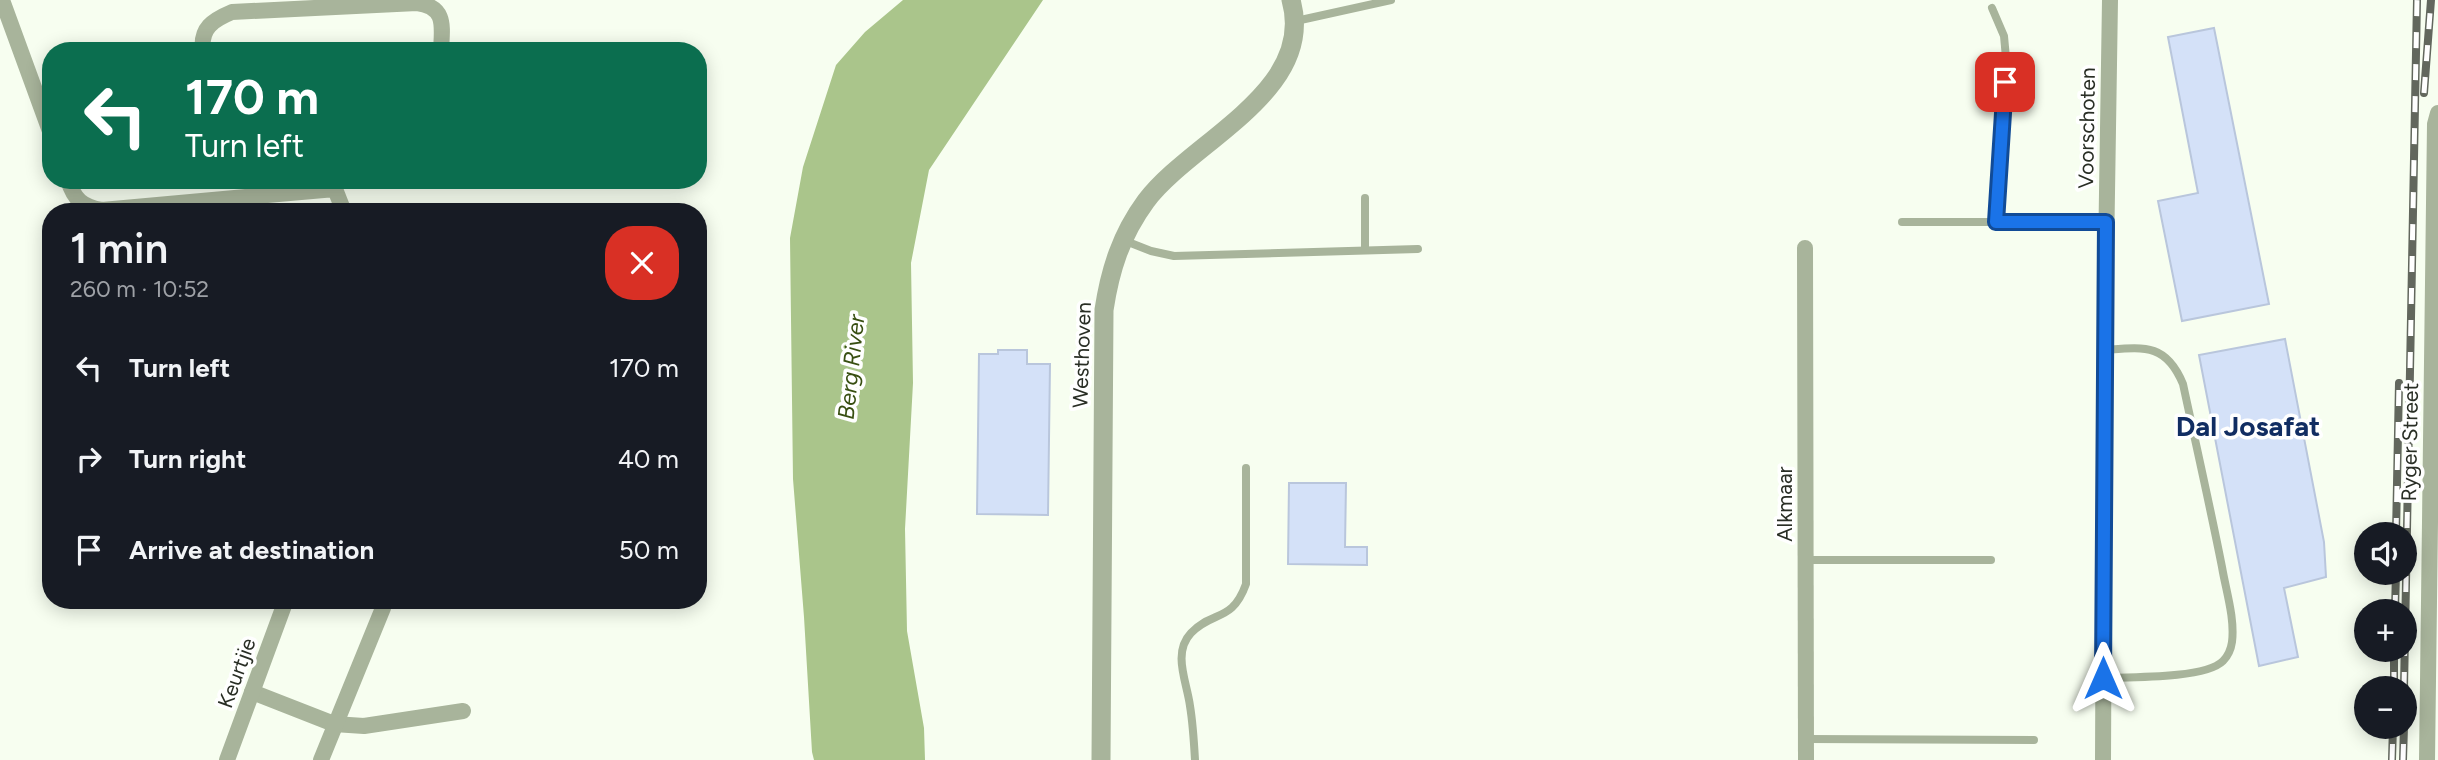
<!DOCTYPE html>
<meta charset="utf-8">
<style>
:root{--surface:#171b24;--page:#20242c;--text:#f1f3f6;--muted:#9ea1a6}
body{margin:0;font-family:Figtree,sans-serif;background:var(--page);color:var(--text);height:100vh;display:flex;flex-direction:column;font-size:26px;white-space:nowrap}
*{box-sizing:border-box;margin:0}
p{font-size:23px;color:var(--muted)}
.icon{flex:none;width:38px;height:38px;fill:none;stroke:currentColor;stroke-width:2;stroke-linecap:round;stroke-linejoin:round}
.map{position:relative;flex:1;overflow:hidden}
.sheet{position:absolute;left:42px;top:203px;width:665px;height:406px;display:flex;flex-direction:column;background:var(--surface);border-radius:28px;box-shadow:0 4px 18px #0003}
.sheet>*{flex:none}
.hud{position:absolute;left:42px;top:42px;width:665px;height:147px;border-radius:28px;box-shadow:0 4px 18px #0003;background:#0b6e4f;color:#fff;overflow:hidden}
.buttons{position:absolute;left:2354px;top:522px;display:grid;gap:14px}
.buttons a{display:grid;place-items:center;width:63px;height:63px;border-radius:50%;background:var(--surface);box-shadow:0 4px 18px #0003;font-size:35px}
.pin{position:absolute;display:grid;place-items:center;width:60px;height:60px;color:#fff;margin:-30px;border-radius:14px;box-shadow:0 4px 10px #0006}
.me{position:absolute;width:77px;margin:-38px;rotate:0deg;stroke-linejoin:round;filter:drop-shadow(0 0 5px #0008)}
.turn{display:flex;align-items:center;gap:24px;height:147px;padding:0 28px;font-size:32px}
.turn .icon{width:91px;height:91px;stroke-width:2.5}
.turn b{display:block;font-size:49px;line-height:60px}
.round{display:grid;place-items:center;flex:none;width:74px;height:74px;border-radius:28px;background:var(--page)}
.summary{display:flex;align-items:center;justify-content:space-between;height:119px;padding:0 28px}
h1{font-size:42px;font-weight:600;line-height:52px}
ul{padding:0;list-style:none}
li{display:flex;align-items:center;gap:21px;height:91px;padding:0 28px}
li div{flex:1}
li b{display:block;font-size:26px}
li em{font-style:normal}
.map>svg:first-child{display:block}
.water{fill:#aac58b}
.building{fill:#d4e1f8;stroke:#b9c6dc;stroke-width:2}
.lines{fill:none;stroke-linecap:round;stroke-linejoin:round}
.service{stroke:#a8b49b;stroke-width:8}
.minor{stroke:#a8b49b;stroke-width:16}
.tertiary{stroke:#a8b49b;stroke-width:19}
.rail-casing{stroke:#62675d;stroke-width:8}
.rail{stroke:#fff;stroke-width:5;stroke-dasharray:16;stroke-linecap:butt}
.route-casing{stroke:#114b97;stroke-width:18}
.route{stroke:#1a73e8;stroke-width:12}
.labels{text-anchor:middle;stroke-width:7;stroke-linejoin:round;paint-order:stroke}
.street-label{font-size:21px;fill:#292e25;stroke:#fff}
.water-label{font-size:23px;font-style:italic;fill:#384f12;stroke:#fff}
.district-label{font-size:28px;font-weight:bold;fill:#112d62;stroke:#fff}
</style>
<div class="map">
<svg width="2438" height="760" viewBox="0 0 2438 760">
<rect width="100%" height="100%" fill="#f7fef0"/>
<polygon class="water" points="903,0 1043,0 929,170 911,263 913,383 905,529 907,631 924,728 925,760 814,760 812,752 804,617 793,479 790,238 803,167 836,65 865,32"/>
<g class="building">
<polygon points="2214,28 2269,304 2182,321 2158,201 2198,193 2168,37"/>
<polygon points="2285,339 2324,542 2326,577 2284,588 2298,657 2259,666 2199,355"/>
<polygon points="998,350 1027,350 1027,364 1050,364 1048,515 977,514 979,354 998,354"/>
<polygon points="1289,483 1346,483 1345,547 1367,547 1367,565 1288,564"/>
</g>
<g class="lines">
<g class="service">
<polyline points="1992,8 2004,36 2006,58 1996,222"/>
<polyline points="1296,21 1391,0"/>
<polyline points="1902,222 2106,222"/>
<polyline points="1123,240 1151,251 1174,256 1418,249"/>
<polyline points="1365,250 1365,198"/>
<polyline points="1806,560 1991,560"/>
<path d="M2103,678C2129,677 2205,679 2223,661C2228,656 2231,649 2232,642C2235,618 2226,591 2222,567C2210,506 2196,445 2183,384C2166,343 2144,347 2105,350"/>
<polyline points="1807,739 2034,740"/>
<path d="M1195,760C1194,742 1193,724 1190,706C1187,682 1172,653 1191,633C1213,610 1232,623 1246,584V468"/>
</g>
<g class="minor">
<polyline points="2,0 51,134"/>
<path d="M203,51C200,28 213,20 232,12L417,3C447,7 442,27 441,51"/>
<path d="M68,180C74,199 82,207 102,210L335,189L344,212"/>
<polyline points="1805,248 1806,760"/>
<polyline points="252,692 334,724 364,726 463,711"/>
<polyline points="227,760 286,600"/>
<polyline points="321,760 383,608"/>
<polyline points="2103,760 2105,322 2110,0"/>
<polyline points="2427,760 2435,124 2438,113"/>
</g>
<path class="tertiary" d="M1101,760L1104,310C1110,270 1121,235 1146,201C1191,141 1317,91 1291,0"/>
<defs>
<g id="rail">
<polyline points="2424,93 2431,0"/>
<polyline points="2396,534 2399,383"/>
<polyline points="2395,611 2396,572"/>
<polyline points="2394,688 2394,649"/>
<polyline points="2404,688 2417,0"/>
<polyline points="2392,760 2393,726"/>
<polyline points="2403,760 2404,726"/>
</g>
</defs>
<use href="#rail" class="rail-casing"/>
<use href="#rail" class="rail"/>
</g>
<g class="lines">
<defs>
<polyline id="route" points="2005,82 1996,222 2106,222 2103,678"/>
</defs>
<use href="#route" class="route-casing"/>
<use href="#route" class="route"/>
</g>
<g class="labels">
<g class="street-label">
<text transform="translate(2087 128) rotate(-89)" y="7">Voorschoten</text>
<text transform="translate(1082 355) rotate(-88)" y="7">Westhoven</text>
<text transform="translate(2410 442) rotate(-89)" y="7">Ryger Street</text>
<text transform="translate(1785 504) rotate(-90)" y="7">Alkmaar</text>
<text transform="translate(237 673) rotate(-70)" y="7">Keurtjie</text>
</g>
<g class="water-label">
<text transform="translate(851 367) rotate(-84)" y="8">Berg River</text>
</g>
<g class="district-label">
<text x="2248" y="436">Dal Josafat</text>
</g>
</g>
</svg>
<div class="buttons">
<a><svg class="icon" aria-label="sound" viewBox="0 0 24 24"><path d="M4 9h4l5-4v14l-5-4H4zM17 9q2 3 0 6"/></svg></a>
<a>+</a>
<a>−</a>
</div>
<div class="pin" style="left:2005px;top:82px;background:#d93025"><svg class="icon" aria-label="arrive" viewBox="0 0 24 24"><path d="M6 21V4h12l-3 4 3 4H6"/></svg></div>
<svg class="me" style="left:2103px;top:678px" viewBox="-20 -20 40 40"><path d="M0-17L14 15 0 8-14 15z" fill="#1a73e8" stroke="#fff" stroke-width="4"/></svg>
<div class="hud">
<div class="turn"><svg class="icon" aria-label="left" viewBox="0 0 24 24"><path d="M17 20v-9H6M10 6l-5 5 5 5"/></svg><div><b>170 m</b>Turn left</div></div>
</div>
<section class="sheet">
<div class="summary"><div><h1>1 min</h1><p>260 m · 10:52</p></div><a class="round" style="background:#d93025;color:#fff"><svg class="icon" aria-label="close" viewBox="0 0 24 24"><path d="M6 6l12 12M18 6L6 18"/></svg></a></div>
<ul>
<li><svg class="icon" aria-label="left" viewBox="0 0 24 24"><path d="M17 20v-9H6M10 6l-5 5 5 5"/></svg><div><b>Turn left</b></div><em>170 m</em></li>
<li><svg class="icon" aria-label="right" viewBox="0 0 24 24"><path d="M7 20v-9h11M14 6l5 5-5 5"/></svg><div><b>Turn right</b></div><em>40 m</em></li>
<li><svg class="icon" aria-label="arrive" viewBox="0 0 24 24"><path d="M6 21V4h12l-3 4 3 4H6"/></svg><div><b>Arrive at destination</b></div><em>50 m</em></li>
</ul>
</section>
</div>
